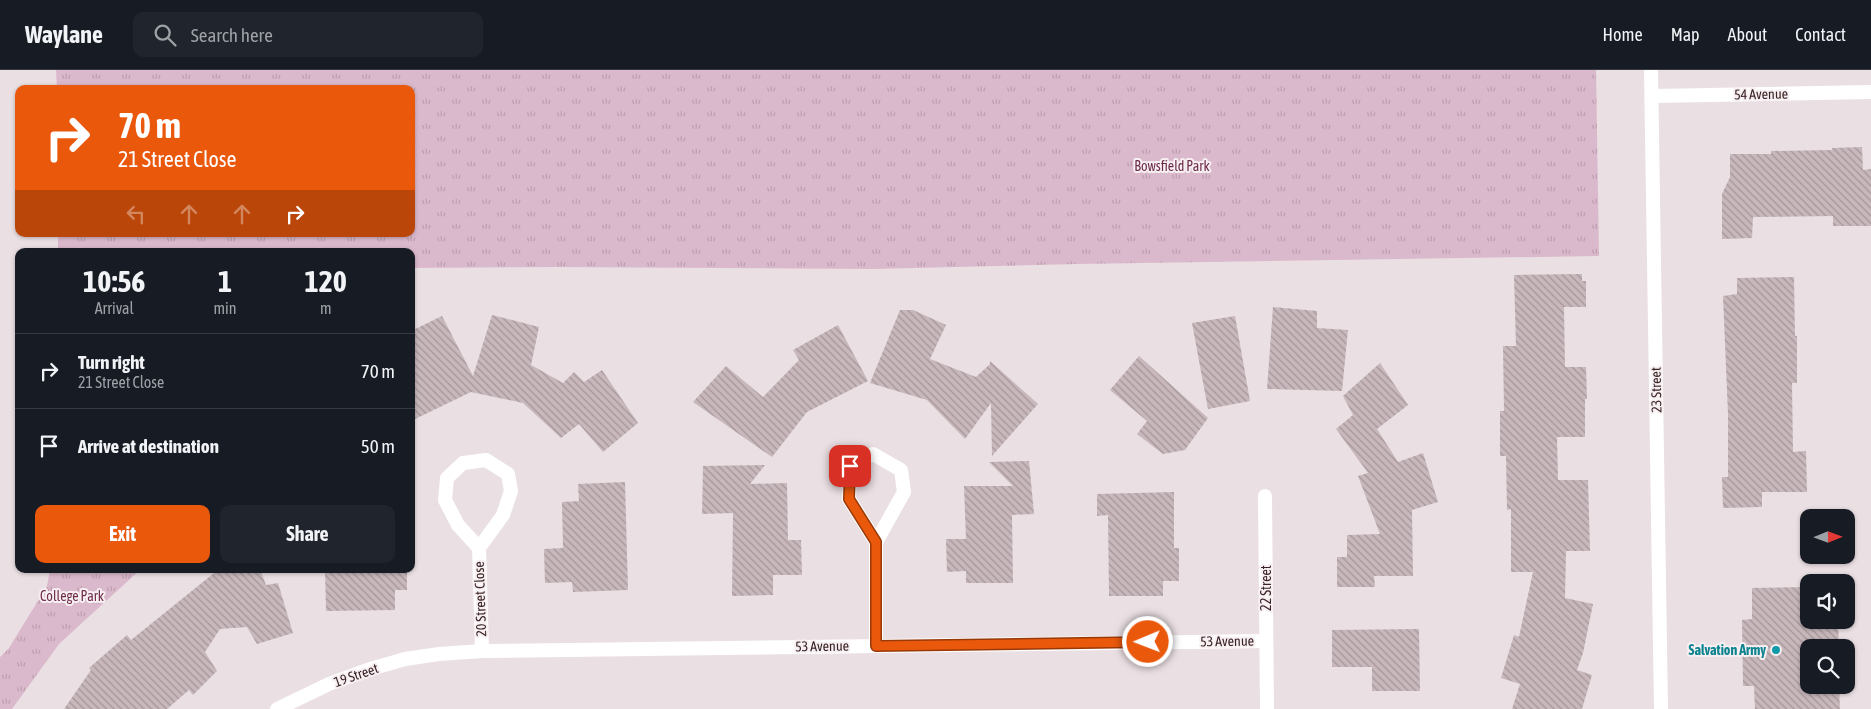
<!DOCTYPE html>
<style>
:root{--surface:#171b24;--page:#20242c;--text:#f1f3f6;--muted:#9ea1a6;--line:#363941;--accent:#ea580c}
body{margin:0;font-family:"Asap Condensed",sans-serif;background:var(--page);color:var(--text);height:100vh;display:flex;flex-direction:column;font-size:19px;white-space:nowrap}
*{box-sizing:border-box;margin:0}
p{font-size:16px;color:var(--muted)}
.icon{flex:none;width:28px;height:28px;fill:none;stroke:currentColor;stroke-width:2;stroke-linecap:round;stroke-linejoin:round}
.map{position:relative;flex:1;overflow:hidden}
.sheet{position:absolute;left:15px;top:178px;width:400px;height:325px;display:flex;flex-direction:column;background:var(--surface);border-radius:10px;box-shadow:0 1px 4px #0004}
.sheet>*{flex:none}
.top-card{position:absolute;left:15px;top:15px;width:400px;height:152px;border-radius:10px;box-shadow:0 1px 4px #0004;background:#ea580c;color:#fff;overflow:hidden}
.needle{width:32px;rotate:89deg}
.fabs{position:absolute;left:1800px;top:439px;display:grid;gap:10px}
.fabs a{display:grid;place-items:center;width:55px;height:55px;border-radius:10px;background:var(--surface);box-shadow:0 1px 4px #0004;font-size:25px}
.pin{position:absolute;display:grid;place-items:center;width:42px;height:42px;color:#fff;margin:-21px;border-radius:10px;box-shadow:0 2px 8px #0006}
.me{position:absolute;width:55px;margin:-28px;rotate:269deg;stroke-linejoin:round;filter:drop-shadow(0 0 4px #0008)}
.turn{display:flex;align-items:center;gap:18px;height:105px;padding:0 20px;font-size:22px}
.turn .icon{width:65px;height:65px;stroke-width:2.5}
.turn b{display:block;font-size:35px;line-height:42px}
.lanes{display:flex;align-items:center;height:48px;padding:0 20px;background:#0003;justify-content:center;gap:25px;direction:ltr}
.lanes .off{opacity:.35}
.eta{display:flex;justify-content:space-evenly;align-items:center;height:85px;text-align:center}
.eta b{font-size:30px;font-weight:700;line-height:35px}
.primary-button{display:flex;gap:10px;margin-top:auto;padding:10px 20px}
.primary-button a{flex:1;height:58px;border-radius:10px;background:var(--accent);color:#fff;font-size:20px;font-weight:700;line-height:58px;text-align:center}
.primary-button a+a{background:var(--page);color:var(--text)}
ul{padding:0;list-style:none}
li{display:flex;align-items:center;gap:15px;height:75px;padding:0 20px;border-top:1px solid var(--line)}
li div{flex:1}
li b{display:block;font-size:19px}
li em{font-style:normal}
header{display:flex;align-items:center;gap:30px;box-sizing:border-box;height:70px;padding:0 25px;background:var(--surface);border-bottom:1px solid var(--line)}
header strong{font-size:24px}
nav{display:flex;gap:28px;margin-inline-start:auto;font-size:18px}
.search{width:350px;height:45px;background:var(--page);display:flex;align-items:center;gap:12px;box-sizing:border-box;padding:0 18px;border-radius:10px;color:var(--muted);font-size:19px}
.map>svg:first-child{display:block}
.park{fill:url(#park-tufts)}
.building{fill:url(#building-back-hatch)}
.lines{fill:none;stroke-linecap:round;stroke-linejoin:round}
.minor{stroke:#fff;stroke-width:14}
.tertiary{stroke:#fff;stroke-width:14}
.route-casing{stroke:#983908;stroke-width:12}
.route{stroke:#ea580c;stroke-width:9}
.culture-dot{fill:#0f9aa8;stroke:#f7f0f2;stroke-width:2}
.labels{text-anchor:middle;stroke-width:4;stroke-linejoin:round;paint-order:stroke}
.street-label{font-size:14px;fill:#392124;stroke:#f7f0f2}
.park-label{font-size:14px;fill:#6f2d4b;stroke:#f7f0f2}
.culture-label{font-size:14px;font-weight:bold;fill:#0d838f;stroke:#f7f0f2;text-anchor:end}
</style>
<header>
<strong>Waylane</strong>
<div class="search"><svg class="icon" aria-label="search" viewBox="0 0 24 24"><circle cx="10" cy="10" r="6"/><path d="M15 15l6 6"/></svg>Search here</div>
<nav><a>Home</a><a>Map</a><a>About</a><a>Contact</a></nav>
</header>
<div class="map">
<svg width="1871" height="639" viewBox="0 0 1871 639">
<defs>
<pattern id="park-tufts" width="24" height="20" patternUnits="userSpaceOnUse" patternTransform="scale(1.25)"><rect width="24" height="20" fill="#dbb9cc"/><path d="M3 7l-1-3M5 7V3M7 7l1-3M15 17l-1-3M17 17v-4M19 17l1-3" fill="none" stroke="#bd9faf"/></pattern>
<pattern id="building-back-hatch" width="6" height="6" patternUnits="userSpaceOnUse" patternTransform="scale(1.25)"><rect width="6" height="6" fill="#c8b8bc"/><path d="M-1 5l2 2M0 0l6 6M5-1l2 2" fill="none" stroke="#a39599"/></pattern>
</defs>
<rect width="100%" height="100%" fill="#eadfe3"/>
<g class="park">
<polygon points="56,0 1596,0 1599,186 1077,194 873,199 556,197 411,198 411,181 58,181 58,164 411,164 411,19 57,19"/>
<polygon points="50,499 141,499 59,574 12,639 0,639 0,587 9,578 47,516"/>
</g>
<g class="building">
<polygon points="1862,77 1863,100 1871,99 1871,156 1833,156 1833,146 1753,147 1752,168 1722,169 1722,124 1730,107 1730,84 1771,84 1771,81 1832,80 1832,78"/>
<polygon points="1582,204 1582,211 1586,211 1586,237 1564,237 1565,297 1586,297 1587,329 1585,329 1585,367 1557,367 1558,410 1588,410 1590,481 1566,481 1565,528 1593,534 1583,583 1577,600 1592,605 1582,639 1512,639 1520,614 1501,608 1514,565 1519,567 1533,502 1511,502 1511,439 1507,440 1506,386 1500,386 1500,341 1504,341 1503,276 1516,276 1514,205"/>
<polygon points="1794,207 1795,266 1797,266 1797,313 1792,313 1793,382 1806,381 1807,422 1762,422 1762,437 1723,438 1722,407 1728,407 1728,344 1723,226 1737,224 1737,208"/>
<polygon points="1273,237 1317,241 1317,258 1348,260 1342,321 1267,319"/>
<polygon points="900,240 913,240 946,255 930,289 976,307 990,294 990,291 1038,334 992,386 991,333 965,369 927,330 870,313"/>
<polygon points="492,245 539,257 531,295 563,313 574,302 584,312 602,300 638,353 603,382 579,354 561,368 523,333 471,322 411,351 411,261 442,246 473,306"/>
<polygon points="1235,246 1250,331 1208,339 1192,253"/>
<polygon points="838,255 868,311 807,342 772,387 693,332 726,296 763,327 799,290 793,280"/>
<polygon points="1139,286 1208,348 1185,380 1163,384 1137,364 1147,351 1110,320"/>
<polygon points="1380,293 1408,335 1377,359 1398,392 1423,383 1438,432 1412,440 1413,506 1374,506 1375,517 1337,517 1337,487 1347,487 1347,465 1380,464 1358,406 1368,403 1336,359 1353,345 1343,326"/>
<polygon points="1029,391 1034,444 1012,445 1013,513 966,513 966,501 947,502 946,469 966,469 964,416 1013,416 989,392"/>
<polygon points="765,395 750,414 787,413 788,470 801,470 802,505 773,505 773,525 732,526 733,443 702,444 703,396"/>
<polygon points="625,412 628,520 573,522 572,512 545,513 544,479 563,478 562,432 579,431 578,414"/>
<polygon points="1174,422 1174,478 1179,478 1179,511 1163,511 1163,526 1109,526 1108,445 1097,446 1097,424"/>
<polygon points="219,499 260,499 266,515 278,513 293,563 257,574 247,557 220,559 205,582 217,601 193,625 189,620 167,639 64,639 91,600 89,598 127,565 131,570"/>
<polygon points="325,499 407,499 407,520 395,520 395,540 326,541"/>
<polygon points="1809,517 1809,550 1838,550 1839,578 1809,578 1809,615 1839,615 1840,639 1755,639 1754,616 1743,616 1742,550 1752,549 1752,518"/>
<polygon points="1419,559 1420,621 1372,621 1372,597 1332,597 1332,560"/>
</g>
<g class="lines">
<g class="minor">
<polyline points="1652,26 1871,22"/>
<polygon points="873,384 901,400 904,422 876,472 849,429 850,396"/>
<polygon points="486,390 508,404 511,421 503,445 479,478 458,455 445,430 447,408 463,393"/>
<polyline points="1265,426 1267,639"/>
<polyline points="479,478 482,581"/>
<polyline points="876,576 876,472"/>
<polyline points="277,639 329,614 367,600 405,589 439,584 482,581 1266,571"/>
</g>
<polyline class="tertiary" points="1651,0 1661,639"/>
</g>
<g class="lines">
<defs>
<polyline id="route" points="850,396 849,429 876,472 876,576 1148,572"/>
</defs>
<use href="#route" class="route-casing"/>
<use href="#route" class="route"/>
</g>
<circle class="culture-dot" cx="1776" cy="580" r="5"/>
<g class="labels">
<g class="street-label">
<text transform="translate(1761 24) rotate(-1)" y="5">54 Avenue</text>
<text transform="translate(1656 320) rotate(-91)" y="5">23 Street</text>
<text transform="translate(1266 518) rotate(-90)" y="5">22 Street</text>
<text transform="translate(480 529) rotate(-92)" y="5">20 Street Close</text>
<text transform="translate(1227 571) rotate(-1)" y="5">53 Avenue</text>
<text transform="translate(822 576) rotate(-1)" y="5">53 Avenue</text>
<text transform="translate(356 605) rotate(-19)" y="5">19 Street</text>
</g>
<g class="park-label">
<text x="1172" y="101">Bowsfield Park</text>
<text x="72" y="531">College Park</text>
</g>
<g class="culture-label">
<text x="1766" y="585">Salvation Army</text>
</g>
</g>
</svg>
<div class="fabs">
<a><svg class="needle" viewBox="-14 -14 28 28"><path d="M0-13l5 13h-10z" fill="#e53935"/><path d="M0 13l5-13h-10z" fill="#9ea1a6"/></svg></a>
<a><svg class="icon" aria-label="sound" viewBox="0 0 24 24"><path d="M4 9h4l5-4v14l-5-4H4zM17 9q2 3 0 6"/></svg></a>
<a><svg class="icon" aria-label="search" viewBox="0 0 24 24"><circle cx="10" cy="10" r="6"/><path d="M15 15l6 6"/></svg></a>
</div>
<div class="pin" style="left:850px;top:396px;background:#d93025"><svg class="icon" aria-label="arrive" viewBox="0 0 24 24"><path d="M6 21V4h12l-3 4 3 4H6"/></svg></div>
<svg class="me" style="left:1148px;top:572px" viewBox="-20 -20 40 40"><circle r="17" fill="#ea580c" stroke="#fff" stroke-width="3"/><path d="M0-11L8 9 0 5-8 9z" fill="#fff"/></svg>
<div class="top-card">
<div class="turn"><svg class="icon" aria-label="right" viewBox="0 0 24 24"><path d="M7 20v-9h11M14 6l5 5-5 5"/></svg><div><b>70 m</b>21 Street Close</div></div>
<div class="lanes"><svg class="icon off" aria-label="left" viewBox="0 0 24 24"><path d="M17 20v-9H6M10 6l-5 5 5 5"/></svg><svg class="icon off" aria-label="ahead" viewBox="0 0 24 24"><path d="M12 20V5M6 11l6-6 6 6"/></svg><svg class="icon off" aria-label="ahead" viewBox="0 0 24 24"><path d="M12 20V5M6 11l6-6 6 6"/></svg><svg class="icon" aria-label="right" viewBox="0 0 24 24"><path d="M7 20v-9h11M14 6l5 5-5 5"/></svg></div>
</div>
<section class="sheet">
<div class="eta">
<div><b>10:56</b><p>Arrival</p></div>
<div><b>1</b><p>min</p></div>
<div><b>120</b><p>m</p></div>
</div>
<ul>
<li><svg class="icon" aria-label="right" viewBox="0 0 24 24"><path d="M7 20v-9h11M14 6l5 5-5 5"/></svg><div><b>Turn right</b><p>21 Street Close</p></div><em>70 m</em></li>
<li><svg class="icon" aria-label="arrive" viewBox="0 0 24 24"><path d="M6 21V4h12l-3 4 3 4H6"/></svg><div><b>Arrive at destination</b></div><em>50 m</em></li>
</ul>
<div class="primary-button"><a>Exit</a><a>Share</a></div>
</section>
</div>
